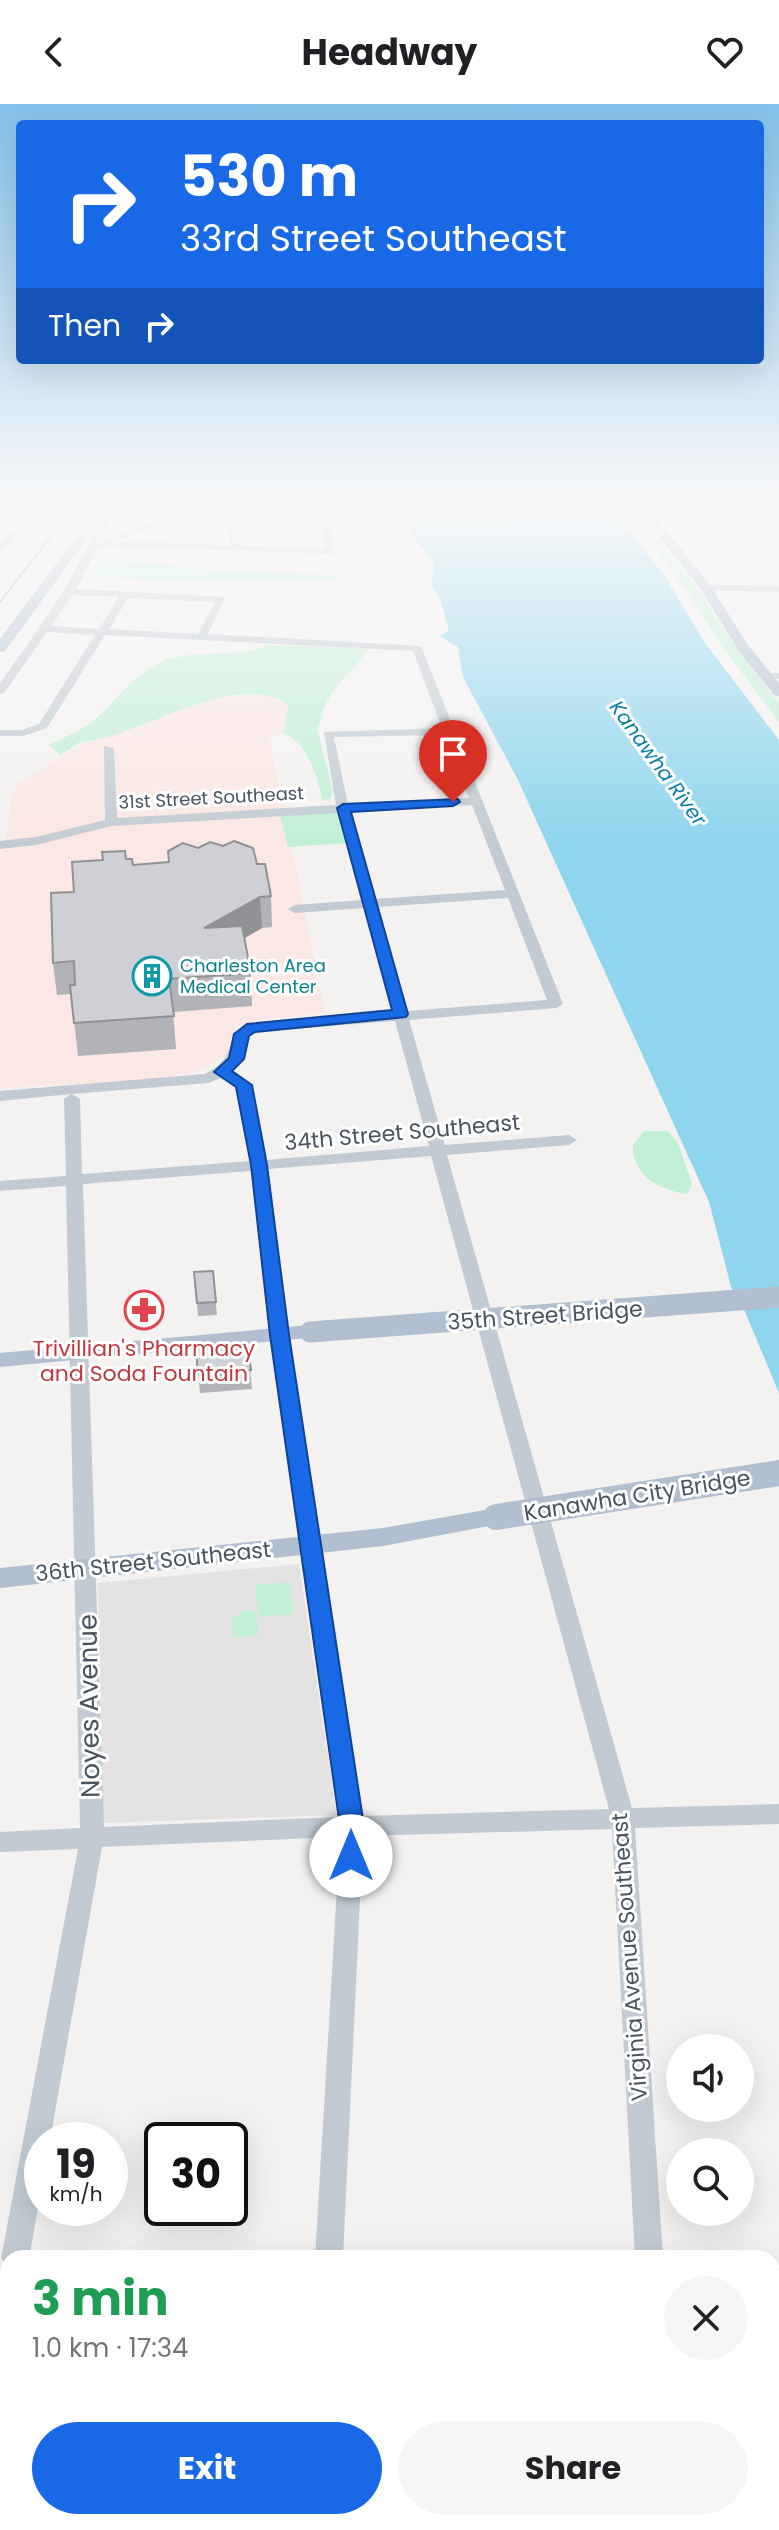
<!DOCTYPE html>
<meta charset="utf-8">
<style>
:root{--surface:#fff;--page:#f6f6f6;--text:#202124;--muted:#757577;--accent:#1969e6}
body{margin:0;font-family:Poppins,sans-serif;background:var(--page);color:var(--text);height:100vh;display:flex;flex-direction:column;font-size:30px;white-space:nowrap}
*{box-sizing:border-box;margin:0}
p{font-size:26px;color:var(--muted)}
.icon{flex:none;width:44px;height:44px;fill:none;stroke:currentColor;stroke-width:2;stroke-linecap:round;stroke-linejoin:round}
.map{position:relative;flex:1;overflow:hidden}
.drawer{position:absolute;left:0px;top:2146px;width:780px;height:280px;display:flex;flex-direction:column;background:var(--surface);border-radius:24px 24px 0 0;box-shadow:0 8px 32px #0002}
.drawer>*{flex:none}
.hud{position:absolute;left:16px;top:16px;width:748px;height:244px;border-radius:8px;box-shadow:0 8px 32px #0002;background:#1969e6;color:#fff;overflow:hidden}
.fabs{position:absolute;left:666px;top:1930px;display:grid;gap:16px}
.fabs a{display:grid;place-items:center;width:88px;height:88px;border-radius:50%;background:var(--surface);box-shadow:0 8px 32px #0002;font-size:40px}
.speed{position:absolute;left:24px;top:2018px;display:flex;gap:16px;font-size:40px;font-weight:700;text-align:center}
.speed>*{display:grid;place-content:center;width:104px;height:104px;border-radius:50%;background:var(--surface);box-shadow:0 8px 32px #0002;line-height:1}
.speed small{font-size:20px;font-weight:400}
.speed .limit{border:4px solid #111;border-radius:12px;background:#fff;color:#111}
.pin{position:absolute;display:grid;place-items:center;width:68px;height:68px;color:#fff;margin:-82px -34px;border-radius:50% 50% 50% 0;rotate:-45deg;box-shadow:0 0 8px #0007}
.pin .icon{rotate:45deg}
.me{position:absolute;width:88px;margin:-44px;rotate:0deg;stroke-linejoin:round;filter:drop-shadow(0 0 6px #0008)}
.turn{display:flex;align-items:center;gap:28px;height:168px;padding:0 32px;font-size:36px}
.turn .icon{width:104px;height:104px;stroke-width:2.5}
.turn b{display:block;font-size:56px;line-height:68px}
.then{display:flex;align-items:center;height:76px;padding:0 32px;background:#0003;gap:16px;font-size:30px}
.round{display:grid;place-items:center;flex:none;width:84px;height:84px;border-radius:42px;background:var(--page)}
.headline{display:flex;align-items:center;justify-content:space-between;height:136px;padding:0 32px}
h1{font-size:48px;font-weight:700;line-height:60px;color:#1e9e55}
.cta{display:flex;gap:16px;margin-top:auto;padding:16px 32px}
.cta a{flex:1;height:92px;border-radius:48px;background:var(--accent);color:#fff;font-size:32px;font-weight:700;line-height:92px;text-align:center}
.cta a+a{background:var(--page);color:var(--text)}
header{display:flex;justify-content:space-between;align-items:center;height:104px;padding:0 32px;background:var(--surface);font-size:36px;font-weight:700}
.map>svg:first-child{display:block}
.education{fill:#e5e2e3}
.medical{fill:#fbe7e3}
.green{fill:#c1f0d5}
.water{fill:#8ed5ed}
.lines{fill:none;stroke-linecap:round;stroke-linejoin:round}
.minor{fill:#c2cbd3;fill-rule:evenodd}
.major{fill:#b1bfd0;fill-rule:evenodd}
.rail{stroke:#b3b6bb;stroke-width:2}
.major-bridge-far1{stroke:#b1bfd0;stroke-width:21}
.major-bridge{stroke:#b1bfd0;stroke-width:26}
.wall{fill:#b1b3b8}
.shaded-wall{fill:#909296}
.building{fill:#ced0d6;stroke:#909296;stroke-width:2}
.route{fill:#1969e6;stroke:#104496;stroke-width:2}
.labels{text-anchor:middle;stroke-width:6;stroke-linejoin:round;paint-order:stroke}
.far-street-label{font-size:18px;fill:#49545f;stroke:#fff}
.far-culture-label{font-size:18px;fill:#0d838f;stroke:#fff;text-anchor:start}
.far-water-label{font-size:20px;font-style:italic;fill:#0c7fa7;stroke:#fff}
.street-label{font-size:22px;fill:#49545f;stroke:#fff}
.health-label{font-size:22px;fill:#be3a42;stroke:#fff}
.near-street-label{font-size:26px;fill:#49545f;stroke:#fff}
</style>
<header><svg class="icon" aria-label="back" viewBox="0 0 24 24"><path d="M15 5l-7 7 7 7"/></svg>Headway<svg class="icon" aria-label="heart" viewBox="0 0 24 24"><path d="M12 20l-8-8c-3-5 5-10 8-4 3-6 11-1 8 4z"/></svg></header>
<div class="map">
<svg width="779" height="2426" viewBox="0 0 779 2426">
<rect width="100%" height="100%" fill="#f4f1f1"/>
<polygon class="education" points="299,1460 337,1711 102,1719 98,1479"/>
<polygon class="medical" points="250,591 274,591 288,601 283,629 269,633 325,909 258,915 237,922 229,950 197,967 161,975 0,984 0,747 4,746 11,696 17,679 88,637 219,594"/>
<g class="green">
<polygon points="622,403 631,403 702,491 733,540 779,599 779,618 721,541 687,487"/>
<polygon points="102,455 226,467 333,471 338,474 310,478 185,477 96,472 96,462"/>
<path d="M266,541L367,545C357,565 338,576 328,596C322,605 323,615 317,625L333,687L330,695L322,696C318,673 307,637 283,629L288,601C234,563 139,635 80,638L60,651L49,641C64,633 80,628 93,617C117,597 133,570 163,557C195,544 239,556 266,541Z"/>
<polygon points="338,707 347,739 288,743 280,711"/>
<path d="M644,1027H668L679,1041L692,1081L687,1090C660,1086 632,1072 633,1041Z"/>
<polygon points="290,1478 293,1510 259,1513 255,1481"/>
<polygon points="246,1506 257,1508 258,1531 233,1534 231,1515"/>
</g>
<polygon class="water" points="399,403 611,403 666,474 705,539 779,636 779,1289 738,1191 732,1186 709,1098 518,676 463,573 458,543 439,532 449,527 440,494 432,482 433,458 407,424"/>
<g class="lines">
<g class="minor">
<polygon points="43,403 53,403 0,448 0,440"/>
<path d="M104,403H114L102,436C140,428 170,403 215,403L160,419L119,437L230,441L231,403H240V442L325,445L320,403H329L333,450L99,442L76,485L225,493L208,530L421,542L563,900L556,904L409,916L445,1041L569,1031L577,1036L569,1041L447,1051L632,1704L779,1700V1720L635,1724L663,2154H635L612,1725L363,1732L343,2154H315L340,1733L102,1743L50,2036H42V2082L29,2154H8V2165L1,2154L78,1745L0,1748V1728L80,1724L66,1082L0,1087V1077L66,1072L64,995L71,990L0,997V987L205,970C238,953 224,935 247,921L392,909L364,804L295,809L288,805L295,801L362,796L338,709L111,722L36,741L0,745V737L36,733L105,716L104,642L114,644L117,714L336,701L324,628L442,624L413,547L105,531L47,624L23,632H0V626H22L39,620L95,531L47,528L4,589L0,590V579C41,522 80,470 104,403ZM73,491L119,493L99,525L51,522ZM128,494L215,498L198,530L109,525ZM445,631L469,694L348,701L334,633ZM472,701L505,786L375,795L350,708ZM508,794L547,896L407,907L377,803ZM395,917L429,1042L266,1056L252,981L231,967L243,952L249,932L256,928ZM221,974L237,983L250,1057L82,1070L80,995L72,990L208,979ZM431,1052L609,1705L362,1712L289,1231L268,1065ZM251,1067L271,1231L339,1713L104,1723L83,1080Z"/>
<polygon points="646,406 779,410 779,416 643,411"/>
<polygon points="706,481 779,482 779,488 702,486 702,482"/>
<polygon points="766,569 779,569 779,575 762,574 761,572"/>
<polygon points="8,2178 8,2247 0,2251 0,2181"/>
<rect x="0" y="2284" width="8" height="30"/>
<rect x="772" y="2317" width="7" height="30"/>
<polygon points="297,2418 329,2418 328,2426 296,2426"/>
<rect x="649" y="2418" width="32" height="8"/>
</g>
<g class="major">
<polygon points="99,403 110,403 5,547 0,548 0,535"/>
<polygon points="636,403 647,403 710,481 748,541 779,579 779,592 774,591 738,546 701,486"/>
<polygon points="310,1221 318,1223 321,1228 318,1233 0,1263 0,1249"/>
<polygon points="496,1404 505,1407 508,1413 505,1419 383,1442 0,1484 0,1464 383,1424"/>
</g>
<polyline class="rail" points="0,498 74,403"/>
<polyline class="major-bridge-far1" points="310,1228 779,1193"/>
<polyline class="major-bridge" points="496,1413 779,1369"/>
</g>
<g class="wall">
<polygon points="198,744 257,760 271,792 272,823 262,824 244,834 251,869 252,902 173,908 176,945 78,952 71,890 57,891 53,859 74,788 133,761 169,758"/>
<polygon points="213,1167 217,1211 198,1212 194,1168"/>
<polygon points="248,1242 252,1285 200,1289 196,1246"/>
</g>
<polygon class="shaded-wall" points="260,793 262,824 207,856 204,824"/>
<g class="building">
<polygon points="234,737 253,744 257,760 265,760 271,792 260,793 204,824 242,822 251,869 169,875 174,912 74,919 70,881 75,881 74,857 53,859 51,789 74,788 72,758 103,756 102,748 125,747 126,755 132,755 133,761 169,758 168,747 183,739 198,744 210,738 223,742"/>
<polygon points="213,1167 216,1198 197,1199 194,1168"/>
<polygon points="248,1242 251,1266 198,1271 196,1246"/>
</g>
<linearGradient id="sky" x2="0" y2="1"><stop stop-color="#84c1ea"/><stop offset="0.54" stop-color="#faf9f9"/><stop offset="1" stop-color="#faf9f9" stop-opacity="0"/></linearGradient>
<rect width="779" height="742" fill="url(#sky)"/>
<polygon class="route" points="458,695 460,698 453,702 351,708 408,910 406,913 255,928 249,932 244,955 232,967 252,981 267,1061 289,1231 364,1722 359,1760 351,1763 342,1760 338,1752 340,1722 270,1231 251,1061 236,983 214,968 229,954 234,930 247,920 392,906 337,704 343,700"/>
<defs>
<symbol id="building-ring" viewBox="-11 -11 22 22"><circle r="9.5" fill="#fff" stroke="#0f9aa8" stroke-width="1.5"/><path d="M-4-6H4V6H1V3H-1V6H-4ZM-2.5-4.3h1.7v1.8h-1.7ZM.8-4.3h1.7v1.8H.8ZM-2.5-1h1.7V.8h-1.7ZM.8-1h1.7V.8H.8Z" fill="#0f9aa8"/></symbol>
<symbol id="pharmacy-ring" viewBox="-11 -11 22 22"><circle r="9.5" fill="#fff" stroke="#e0444e" stroke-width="1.5"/><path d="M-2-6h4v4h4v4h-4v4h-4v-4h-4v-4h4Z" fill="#e0444e"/></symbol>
</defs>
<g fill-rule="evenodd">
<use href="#building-ring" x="130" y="850" width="44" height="44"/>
<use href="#pharmacy-ring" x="122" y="1184" width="44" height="44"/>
</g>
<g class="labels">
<g class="far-street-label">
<text transform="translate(211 694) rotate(-3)" y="6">31st Street Southeast</text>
</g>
<g class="far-culture-label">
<text x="180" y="868">Charleston Area<tspan x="180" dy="21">Medical Center</tspan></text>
</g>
<g class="far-water-label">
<text transform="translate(658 659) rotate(54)" y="7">Kanawha River</text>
</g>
<g class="street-label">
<text transform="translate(402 1028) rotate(-5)" y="8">34th Street Southeast</text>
<text transform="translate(545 1211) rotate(-4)" y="8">35th Street Bridge</text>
<text transform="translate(637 1391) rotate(-9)" y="8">Kanawha City Bridge</text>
<text transform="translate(153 1457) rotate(-6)" y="8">36th Street Southeast</text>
<text transform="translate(629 1853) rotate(-94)" y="8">Virginia Avenue Southeast</text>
</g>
<g class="health-label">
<text x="144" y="1252">Trivillian's Pharmacy<tspan x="144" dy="25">and Soda Fountain</tspan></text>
</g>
<g class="near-street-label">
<text transform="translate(89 1602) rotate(-91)" y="9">Noyes Avenue</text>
</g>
</g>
</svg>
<div class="fabs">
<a><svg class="icon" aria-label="sound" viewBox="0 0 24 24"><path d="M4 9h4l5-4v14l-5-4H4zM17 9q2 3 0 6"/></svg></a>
<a><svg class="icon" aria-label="search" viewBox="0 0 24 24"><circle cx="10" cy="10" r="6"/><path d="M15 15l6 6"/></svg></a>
</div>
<div class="speed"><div>19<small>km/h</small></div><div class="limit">30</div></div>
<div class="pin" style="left:453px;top:698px;background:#d93025"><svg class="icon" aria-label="arrive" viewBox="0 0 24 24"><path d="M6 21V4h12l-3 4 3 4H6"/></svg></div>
<svg class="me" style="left:351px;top:1752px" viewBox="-20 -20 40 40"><circle r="19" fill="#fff"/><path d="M0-13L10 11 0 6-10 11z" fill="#1969e6"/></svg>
<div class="hud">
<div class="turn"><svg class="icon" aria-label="right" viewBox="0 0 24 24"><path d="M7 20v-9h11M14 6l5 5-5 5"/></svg><div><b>530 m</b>33rd Street Southeast</div></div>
<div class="then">Then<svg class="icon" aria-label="right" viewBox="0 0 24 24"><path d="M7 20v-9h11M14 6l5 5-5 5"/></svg></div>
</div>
<section class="drawer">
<div class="headline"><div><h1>3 min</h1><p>1.0 km · 17:34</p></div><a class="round"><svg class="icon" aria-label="close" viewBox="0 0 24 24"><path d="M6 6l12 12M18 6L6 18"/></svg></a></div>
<div class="cta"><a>Exit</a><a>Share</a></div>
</section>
</div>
